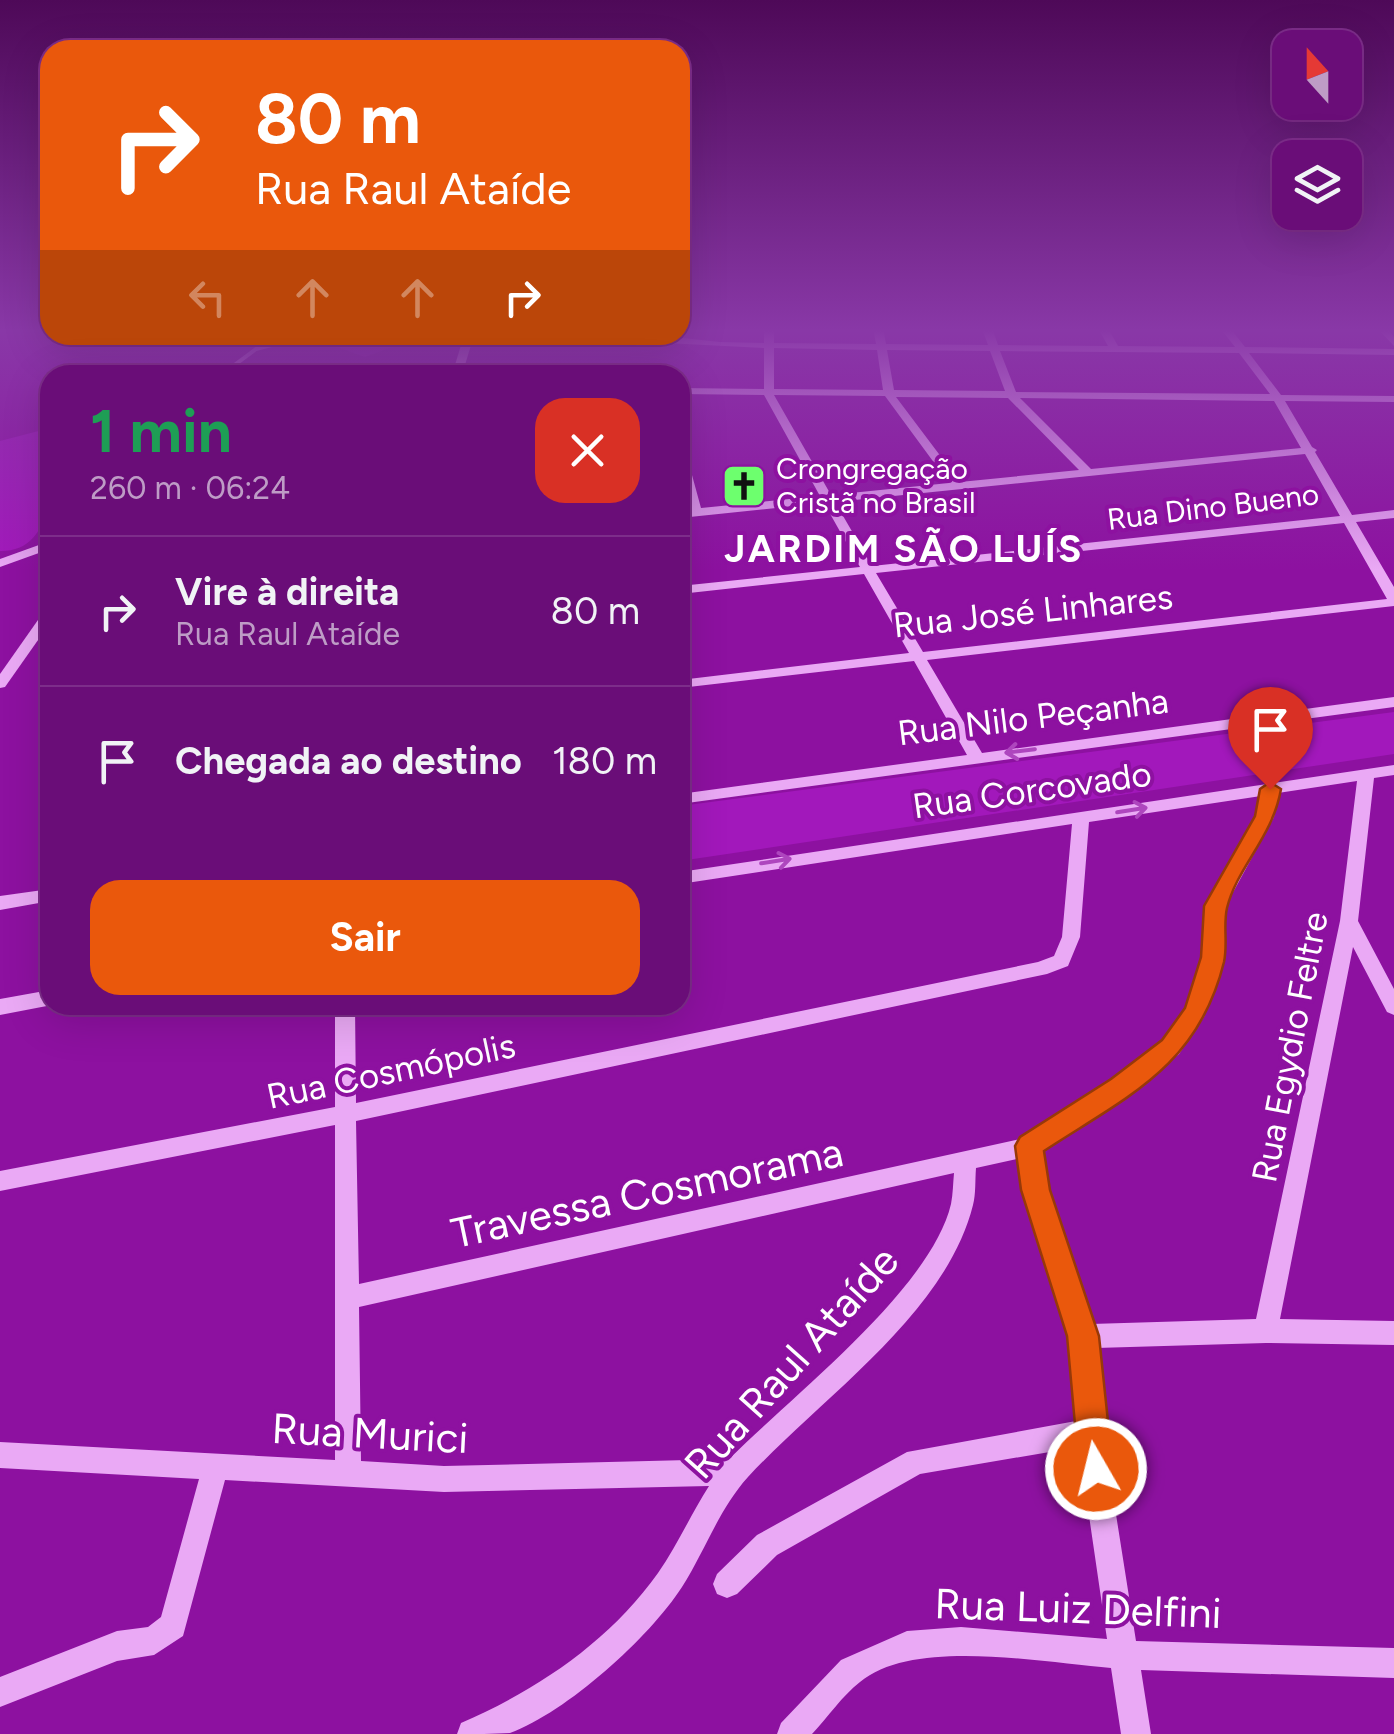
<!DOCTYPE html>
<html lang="pt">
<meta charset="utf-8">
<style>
:root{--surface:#6a0d78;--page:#6f167d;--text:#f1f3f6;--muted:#be9cc6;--line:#7d2d8a;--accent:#ea580c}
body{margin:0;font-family:Figtree,sans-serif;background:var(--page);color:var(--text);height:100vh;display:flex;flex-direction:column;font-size:38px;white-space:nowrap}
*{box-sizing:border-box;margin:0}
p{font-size:32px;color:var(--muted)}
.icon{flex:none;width:55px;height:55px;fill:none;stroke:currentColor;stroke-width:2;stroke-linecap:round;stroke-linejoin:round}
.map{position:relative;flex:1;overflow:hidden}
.details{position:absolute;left:40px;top:365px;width:650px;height:650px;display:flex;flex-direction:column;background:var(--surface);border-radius:30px;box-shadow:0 10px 40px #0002,0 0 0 2px var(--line)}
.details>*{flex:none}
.top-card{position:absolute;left:40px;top:40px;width:650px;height:305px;border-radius:30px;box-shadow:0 10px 40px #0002,0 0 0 2px var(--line);background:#ea580c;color:#fff;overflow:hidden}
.needle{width:65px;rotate:339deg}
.buttons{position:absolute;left:1272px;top:30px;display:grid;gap:20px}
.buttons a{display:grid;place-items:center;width:90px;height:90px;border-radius:20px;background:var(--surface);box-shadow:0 10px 40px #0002,0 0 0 2px var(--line);font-size:50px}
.pin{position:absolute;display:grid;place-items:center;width:85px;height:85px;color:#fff;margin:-102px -42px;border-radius:50% 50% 50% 0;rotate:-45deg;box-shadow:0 0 10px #0007}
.pin .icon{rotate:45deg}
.me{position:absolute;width:110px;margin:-55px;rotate:352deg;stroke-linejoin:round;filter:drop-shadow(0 0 8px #0008)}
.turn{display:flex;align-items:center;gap:35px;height:210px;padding:0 50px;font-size:45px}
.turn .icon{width:130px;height:130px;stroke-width:2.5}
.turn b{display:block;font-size:70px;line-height:85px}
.lanes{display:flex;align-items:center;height:95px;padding:0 50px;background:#0003;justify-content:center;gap:50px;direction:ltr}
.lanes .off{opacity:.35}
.round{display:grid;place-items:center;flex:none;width:105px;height:105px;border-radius:30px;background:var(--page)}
.headline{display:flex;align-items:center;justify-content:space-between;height:170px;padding:0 50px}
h1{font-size:60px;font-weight:700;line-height:75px;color:#1e9e55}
.cta{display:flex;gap:20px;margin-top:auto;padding:20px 50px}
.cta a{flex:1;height:115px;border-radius:30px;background:var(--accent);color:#fff;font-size:40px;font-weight:700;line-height:115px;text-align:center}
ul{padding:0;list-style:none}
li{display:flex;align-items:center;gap:30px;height:150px;padding:0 50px;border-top:2px solid var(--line)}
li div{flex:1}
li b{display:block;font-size:38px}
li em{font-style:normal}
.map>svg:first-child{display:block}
.green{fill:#a218bb}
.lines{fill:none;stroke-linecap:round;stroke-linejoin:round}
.stream{stroke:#e99bf8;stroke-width:4}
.minor{fill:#eaa9f5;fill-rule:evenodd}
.wall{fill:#982ea9}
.oneway{stroke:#ae46be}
.route{fill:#ea580c;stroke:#983908;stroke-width:2.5}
.labels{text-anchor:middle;stroke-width:8;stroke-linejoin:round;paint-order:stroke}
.far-poi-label{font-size:30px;fill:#fff;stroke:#8d11a0;text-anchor:start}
.far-street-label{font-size:30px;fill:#fff;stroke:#8d11a0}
.street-label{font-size:35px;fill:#fff;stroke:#8d11a0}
.far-district-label{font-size:38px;font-weight:bold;letter-spacing:2.5px;fill:#fff;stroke:#8d11a0}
.near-street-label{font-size:42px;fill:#fff;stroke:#8d11a0}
</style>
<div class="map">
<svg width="1394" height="1734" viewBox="0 0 1394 1734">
<rect width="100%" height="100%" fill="#8d11a0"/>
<g class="green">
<polygon points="303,335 424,335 365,357"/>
<path d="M50,428C50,468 60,552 0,551V441Z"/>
<polygon points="1394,712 1394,754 680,861 680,806"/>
</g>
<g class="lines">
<polyline class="stream" points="221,375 256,349 294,339"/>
<g class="minor">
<path d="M764,328H774V343L876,344L873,328H883L886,344L988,345L982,328H992L998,345L1108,346L1098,328H1108L1118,346L1235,347L1220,328H1230L1245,347L1394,349V355L1249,353L1281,395L1394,396V402L1285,401L1312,447L1317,450L1315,452L1352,515L1394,510V518L1356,522L1394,587V606L927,660L982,753L1394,697V707L680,804V794L967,755L914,661L680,688V680L909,653L864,574L680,594V586L860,567L824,503L680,518V510L689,509L680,475V450L686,453L701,508L820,496L764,395L680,394V388L764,389V348L666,343L655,335L720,342L764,343ZM774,348L877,350L883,390L774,389ZM887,350L990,351L1005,391L894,390ZM1000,351L1239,353L1270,394L1016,392ZM774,395L885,396L949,483L831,495ZM896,397L1008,398L1079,470L960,482ZM1020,398L1274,401L1301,448L1091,469ZM1305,454L1340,516L872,566L835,502ZM1344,523L1387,599L923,652L876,573Z"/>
<polygon points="1377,328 1387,328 1394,337 1394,346"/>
<polygon points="464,335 474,335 462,375 452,375"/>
<polygon points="50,541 50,549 0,567 0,559"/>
<polygon points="50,609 50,623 5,687 0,688 0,674 45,610"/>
<path d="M1394,765V775L1374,778L1358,921L1394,989V1015L1387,1012L1353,947L1280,1319L1394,1321V1345L1266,1343L1096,1348L1103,1432L1136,1641L1394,1648V1678L1141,1670L1151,1734H1121L1111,1668C1044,1663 914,1637 860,1682C842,1696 828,1717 812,1734H777L781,1723L841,1660L907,1631L961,1627L1107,1639L1079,1447L920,1474L777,1555L737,1594L727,1598L717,1594L713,1584L717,1574L757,1535L907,1452L1076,1421L1071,1336L1025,1190L1021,1158L976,1168C975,1180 976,1194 973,1205C946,1314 821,1398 748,1477C719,1509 705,1551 682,1587C649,1638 567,1712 510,1733C495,1734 473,1734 457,1734L461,1723C537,1690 609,1642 658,1573C677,1546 691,1514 709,1486L444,1492L225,1480L183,1636L154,1655L117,1661L0,1707V1677L117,1631L148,1627L161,1617L199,1479L0,1468V1442L335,1460V1125L0,1191V1171L335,1107V1005H355L356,1103L1038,962L1054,956L1062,937L1072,824L680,884V872ZM1357,781L1340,921L1256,1319L1091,1324L1047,1190L1041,1150L1127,1093L1179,1054L1204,1017L1222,957L1225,907L1274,817L1278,793ZM1261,796L1258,817L1207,907L1204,957L1188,1009L1165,1042L1113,1081L1025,1138L359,1284L356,1121L1047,974L1068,966L1080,937L1089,822ZM954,1173C953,1183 953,1194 951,1204C931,1289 792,1396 729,1459L444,1466L361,1461L359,1307Z"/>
<polygon points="50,889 50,901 0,910 0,896"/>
<polygon points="50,990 52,1005 0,1015 0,999"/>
</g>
</g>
<polygon class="wall" points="598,335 631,335 630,341 598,337"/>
<defs><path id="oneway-shaft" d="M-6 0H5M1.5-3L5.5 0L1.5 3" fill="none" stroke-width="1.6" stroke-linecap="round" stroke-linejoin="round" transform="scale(2.5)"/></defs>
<g class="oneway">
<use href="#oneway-shaft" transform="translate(1020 751) rotate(173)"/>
<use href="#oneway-shaft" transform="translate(1132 810) rotate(-9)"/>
<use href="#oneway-shaft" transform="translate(776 861) rotate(-9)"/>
</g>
<linearGradient id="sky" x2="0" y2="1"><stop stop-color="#4e0958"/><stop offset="0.58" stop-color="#8938a7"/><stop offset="1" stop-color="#8938a7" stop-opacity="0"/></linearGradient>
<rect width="1394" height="570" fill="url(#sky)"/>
<path class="route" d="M1270,782L1281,789C1273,837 1237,867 1227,908C1223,925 1228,944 1224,962C1198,1067 1128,1096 1044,1151L1050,1190L1099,1336L1113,1469L1108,1481L1096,1486L1084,1481L1079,1469L1067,1336L1021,1190L1015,1146L1020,1137L1111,1079L1162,1040L1175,1022L1185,1008L1201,957L1204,906L1255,816L1260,789Z"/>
<defs>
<symbol id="church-square" viewBox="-11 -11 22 22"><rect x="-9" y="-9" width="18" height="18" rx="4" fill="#6dff6e" stroke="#8d11a0"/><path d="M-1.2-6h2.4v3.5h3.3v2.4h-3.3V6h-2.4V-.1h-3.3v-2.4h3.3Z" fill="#111"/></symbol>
</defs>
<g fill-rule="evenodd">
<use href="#church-square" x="719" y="461" width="50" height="50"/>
</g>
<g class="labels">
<g class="far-poi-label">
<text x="776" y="479">Crongregação<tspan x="776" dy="34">Cristã no Brasil</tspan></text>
</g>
<g class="far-street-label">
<text transform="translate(1213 507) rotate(-7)" y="10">Rua Dino Bueno</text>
</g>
<g class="street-label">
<text transform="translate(1033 611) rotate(-6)" y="12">Rua José Linhares</text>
<text transform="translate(1033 717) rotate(-7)" y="12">Rua Nilo Peçanha</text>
<text transform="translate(1032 790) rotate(-8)" y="12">Rua Corcovado</text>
<text transform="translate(1290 1047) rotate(-79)" y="12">Rua Egydio Feltre</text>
<text transform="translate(391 1071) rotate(-12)" y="12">Rua Cosmópolis</text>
</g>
<g class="far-district-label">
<text x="904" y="562">JARDIM SÃO LUÍS</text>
</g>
<g class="near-street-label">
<text transform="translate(647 1192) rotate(-12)" y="15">Travessa Cosmorama</text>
<text transform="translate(791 1362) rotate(-48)" y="15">Rua Raul Ataíde</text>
<text transform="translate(370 1433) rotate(3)" y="15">Rua Murici</text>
<text transform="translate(1078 1608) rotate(2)" y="15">Rua Luiz Delfini</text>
</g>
</g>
</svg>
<div class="buttons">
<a><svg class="needle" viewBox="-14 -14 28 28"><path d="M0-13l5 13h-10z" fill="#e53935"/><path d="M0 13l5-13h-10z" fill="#be9cc6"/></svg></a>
<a><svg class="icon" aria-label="layers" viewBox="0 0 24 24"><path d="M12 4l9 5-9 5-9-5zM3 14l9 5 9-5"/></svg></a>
</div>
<div class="pin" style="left:1270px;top:789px;background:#d93025"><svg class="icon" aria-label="arrive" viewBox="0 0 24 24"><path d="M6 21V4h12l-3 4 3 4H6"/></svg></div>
<svg class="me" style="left:1096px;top:1469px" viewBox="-20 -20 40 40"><circle r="17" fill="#ea580c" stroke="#fff" stroke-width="3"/><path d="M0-11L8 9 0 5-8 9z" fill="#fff"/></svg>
<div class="top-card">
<div class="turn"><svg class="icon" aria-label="right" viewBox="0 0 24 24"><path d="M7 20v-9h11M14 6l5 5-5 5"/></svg><div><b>80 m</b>Rua Raul Ataíde</div></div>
<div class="lanes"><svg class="icon off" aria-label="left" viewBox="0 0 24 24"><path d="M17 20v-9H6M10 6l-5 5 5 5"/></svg><svg class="icon off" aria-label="ahead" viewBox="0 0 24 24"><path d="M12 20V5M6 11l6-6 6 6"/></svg><svg class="icon off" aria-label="ahead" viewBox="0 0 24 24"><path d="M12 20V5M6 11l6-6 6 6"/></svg><svg class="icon" aria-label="right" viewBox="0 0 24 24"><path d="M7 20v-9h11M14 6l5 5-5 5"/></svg></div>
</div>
<section class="details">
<div class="headline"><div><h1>1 min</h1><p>260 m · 06:24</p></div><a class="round" style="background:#d93025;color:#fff"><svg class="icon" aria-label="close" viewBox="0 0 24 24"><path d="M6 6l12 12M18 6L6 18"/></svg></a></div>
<ul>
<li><svg class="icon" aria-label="right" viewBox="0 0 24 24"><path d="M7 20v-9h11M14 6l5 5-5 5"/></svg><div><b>Vire à direita</b><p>Rua Raul Ataíde</p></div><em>80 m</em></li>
<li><svg class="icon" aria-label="arrive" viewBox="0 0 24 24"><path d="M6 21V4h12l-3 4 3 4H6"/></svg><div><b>Chegada ao destino</b></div><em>180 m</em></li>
</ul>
<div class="cta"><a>Sair</a></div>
</section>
</div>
